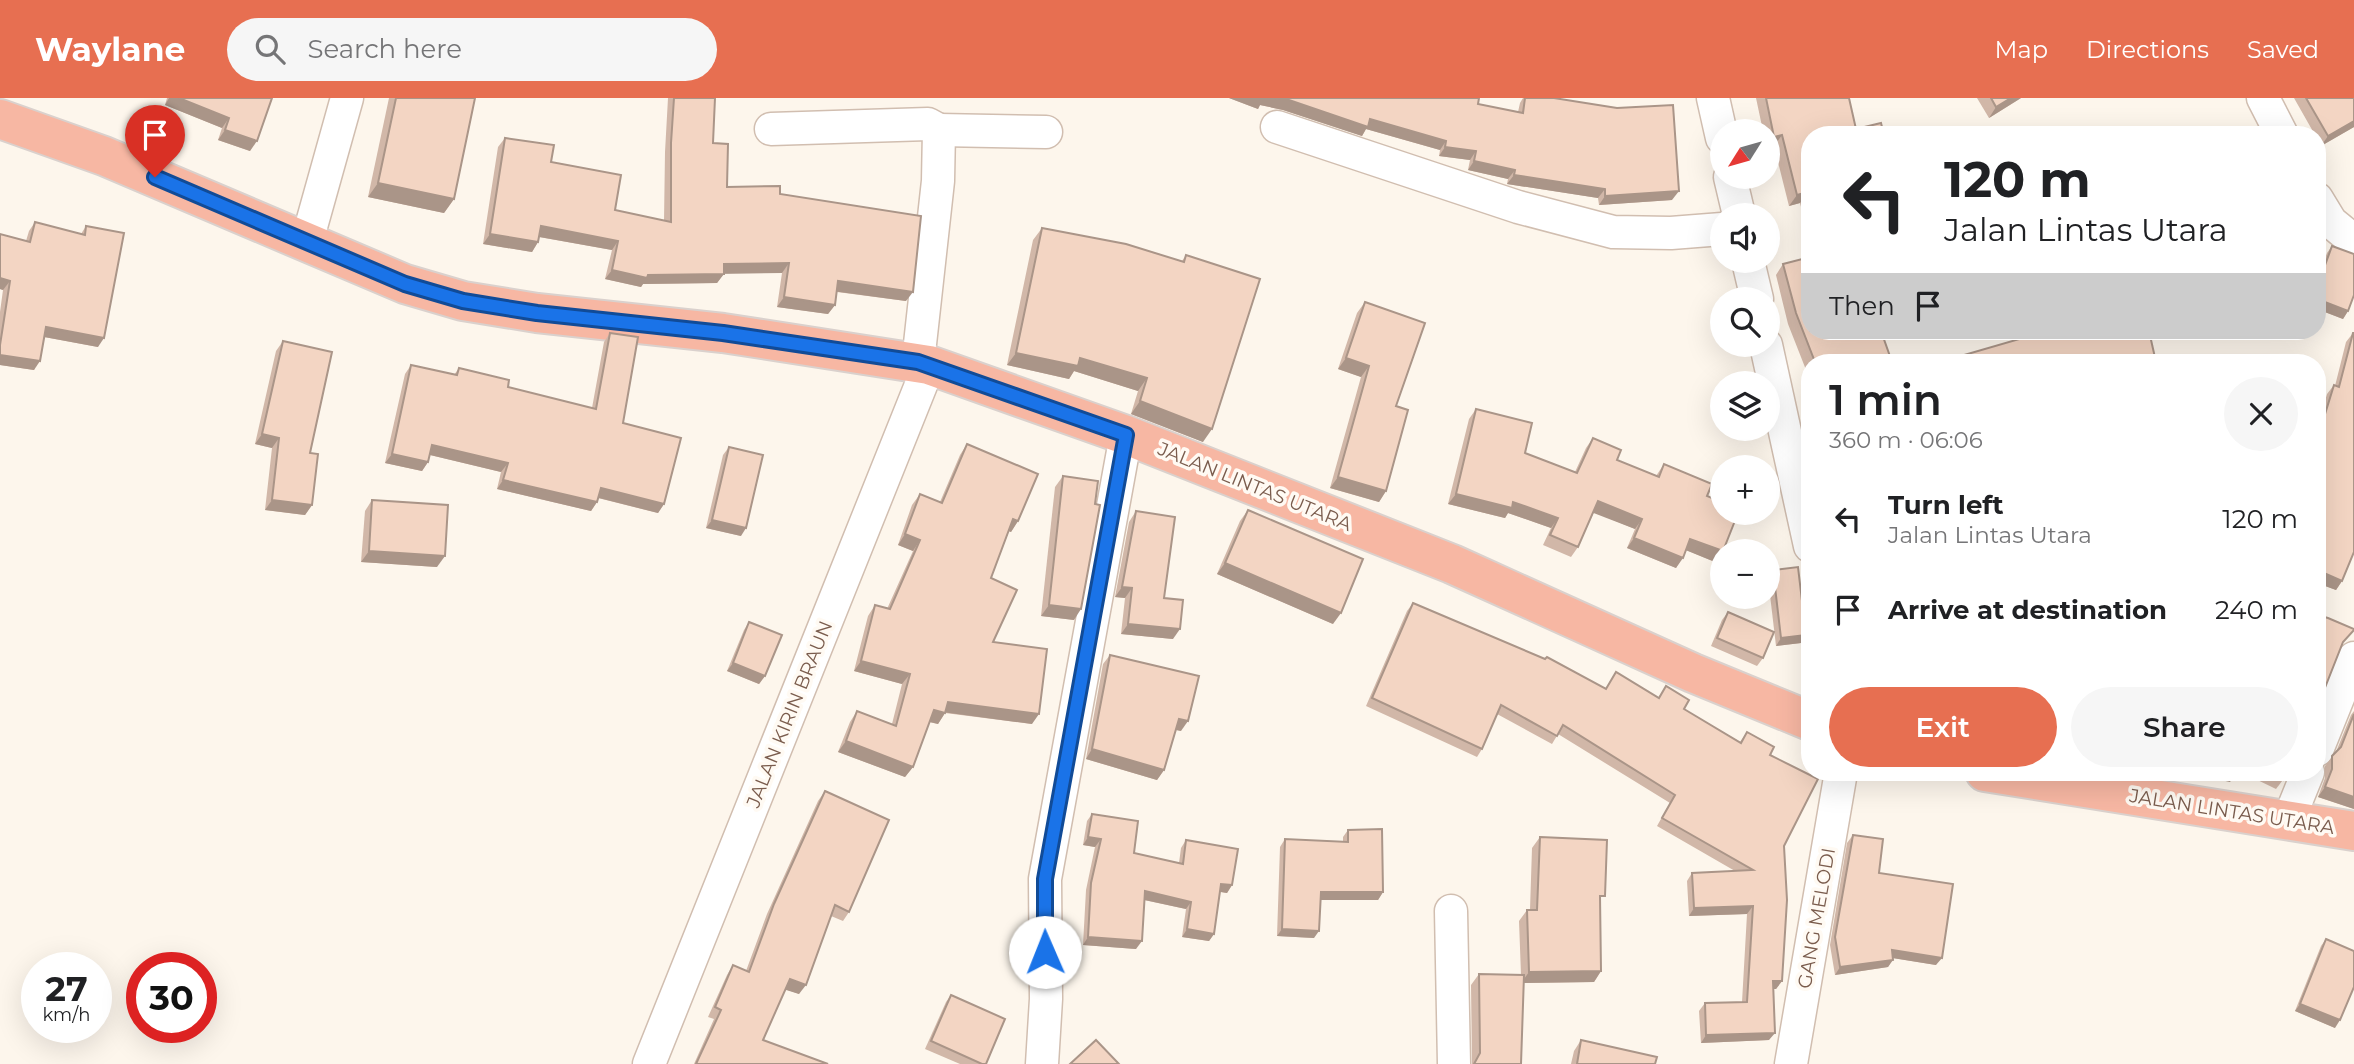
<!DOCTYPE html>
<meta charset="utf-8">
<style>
:root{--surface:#fff;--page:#f6f6f6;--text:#202124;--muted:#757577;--accent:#e76f51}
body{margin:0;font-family:Montserrat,sans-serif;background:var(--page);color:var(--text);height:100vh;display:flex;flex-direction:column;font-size:26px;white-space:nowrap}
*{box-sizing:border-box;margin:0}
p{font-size:23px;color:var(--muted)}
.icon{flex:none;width:38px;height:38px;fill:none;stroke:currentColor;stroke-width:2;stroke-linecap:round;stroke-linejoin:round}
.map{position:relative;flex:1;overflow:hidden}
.side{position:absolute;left:1801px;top:256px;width:525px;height:427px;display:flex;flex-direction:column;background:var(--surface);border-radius:28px;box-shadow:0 7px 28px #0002}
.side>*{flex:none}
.hud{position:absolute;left:1801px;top:28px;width:525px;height:214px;border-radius:28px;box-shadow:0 7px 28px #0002;background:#fff;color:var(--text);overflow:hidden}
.needle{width:46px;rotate:233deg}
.tools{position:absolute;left:1710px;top:21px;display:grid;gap:14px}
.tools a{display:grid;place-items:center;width:70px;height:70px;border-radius:50%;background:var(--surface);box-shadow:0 7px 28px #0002;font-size:35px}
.speed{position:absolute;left:21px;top:854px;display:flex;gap:14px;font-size:35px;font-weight:700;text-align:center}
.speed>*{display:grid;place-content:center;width:91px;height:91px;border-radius:50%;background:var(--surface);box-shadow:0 7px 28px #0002;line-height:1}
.speed small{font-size:18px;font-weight:400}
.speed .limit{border:10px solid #d22;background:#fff;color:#111}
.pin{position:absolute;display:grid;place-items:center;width:60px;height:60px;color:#fff;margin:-72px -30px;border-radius:50% 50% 50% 0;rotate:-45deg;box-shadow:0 0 7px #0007}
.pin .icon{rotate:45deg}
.me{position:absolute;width:77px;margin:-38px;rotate:359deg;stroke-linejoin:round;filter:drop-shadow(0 0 5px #0008)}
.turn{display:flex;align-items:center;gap:24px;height:147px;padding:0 28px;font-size:32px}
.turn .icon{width:91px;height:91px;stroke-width:2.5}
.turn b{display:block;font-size:49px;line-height:60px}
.then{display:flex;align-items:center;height:66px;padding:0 28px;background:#0003;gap:14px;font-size:26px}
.round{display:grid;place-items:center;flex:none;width:74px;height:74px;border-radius:37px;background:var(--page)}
.headline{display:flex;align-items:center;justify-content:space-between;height:119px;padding:0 28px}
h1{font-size:42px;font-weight:600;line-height:52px}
.cta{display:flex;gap:14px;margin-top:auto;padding:14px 28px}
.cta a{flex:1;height:80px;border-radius:42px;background:var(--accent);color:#fff;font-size:28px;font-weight:600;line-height:80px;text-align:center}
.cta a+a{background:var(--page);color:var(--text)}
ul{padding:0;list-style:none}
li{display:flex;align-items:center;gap:21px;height:91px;padding:0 28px}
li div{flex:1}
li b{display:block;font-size:26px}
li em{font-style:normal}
header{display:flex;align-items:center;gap:42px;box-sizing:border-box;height:98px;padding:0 35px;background:var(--accent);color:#fff}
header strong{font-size:33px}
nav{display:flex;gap:38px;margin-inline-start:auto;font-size:24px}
.search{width:490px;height:63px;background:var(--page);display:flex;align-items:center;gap:18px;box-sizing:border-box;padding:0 24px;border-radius:38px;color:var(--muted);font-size:26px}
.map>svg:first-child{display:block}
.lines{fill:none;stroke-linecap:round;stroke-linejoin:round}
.minor-casing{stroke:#d1beb0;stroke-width:35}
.highway-casing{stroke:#dad1cd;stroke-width:42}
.minor{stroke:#fff;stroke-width:32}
.highway{stroke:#f7b7a3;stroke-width:38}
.wall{fill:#d1b7a8}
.shaded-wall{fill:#aa9588}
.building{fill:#f3d5c3;stroke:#aa9588;stroke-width:2}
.route-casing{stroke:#114b97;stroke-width:18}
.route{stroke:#1a73e8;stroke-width:12}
.labels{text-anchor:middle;stroke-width:7;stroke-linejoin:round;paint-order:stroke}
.street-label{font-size:19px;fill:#7a5c4d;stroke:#fffaf3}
</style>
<header>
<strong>Waylane</strong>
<div class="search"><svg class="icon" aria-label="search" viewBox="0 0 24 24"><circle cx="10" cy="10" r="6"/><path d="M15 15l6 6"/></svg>Search here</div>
<nav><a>Map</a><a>Directions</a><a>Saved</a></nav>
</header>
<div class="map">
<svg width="2354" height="966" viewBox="0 0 2354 966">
<rect width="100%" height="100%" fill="#fdf6ec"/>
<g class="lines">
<defs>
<g id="minor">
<polyline points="1713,0 1722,40"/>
<polyline points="2263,0 2282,37"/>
<polyline points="1277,29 1518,109 1613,134 1671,135 1722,131"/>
<polyline points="771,31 928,26 939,32 938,83 918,264"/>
<polyline points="939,32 1046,34"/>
<polyline points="1730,79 1739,117"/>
<polyline points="2317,101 2331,124 2354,143"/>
<polyline points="307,143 347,0"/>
<polyline points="1748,163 1757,201"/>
<polyline points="1766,247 1810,448"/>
<polyline points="2317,652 2354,560"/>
<polyline points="2289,721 2308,674"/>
<polyline points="1451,813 1454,966"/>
<polyline points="649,966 929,267"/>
<polyline points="1042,966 1046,901 1045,781 1126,337"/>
<polyline points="1791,966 1841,674"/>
</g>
<g id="highway">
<polyline points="0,21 104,58 405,186 463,203 537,215 723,235 929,267 1126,337 1452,466 1693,575 1810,623"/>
<polyline points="1985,674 2354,733"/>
</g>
</defs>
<use href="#minor" class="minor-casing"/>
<use href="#highway" class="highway-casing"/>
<use href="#minor" class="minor"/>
<use href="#highway" class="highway"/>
</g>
<g class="wall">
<polygon points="167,0 272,0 250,53 218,42 222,30 165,7"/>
<polygon points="389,0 475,0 454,101 444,115 368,99"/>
<polygon points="668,0 715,0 713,45 727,89 780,96 906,203 837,194 835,207 828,216 777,209 782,175 724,175 717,185 643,186 641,189 605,181 612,152 539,139 538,144 532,154 483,146 498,49 505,40 551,64 615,112 664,123 665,54"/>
<polygon points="1229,0 1479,0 1478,6 1518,14 1520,5 1523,0 1554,0 1672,102 1599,107 1598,100 1507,86 1508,81 1468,72 1470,62 1439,58 1440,52 1366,31 1362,38 1283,12 1260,7 1258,11"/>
<polygon points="1756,0 1849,0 1856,31 1884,37 1810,37 1810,144 1800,105 1789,108 1774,48 1768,49 1768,33 1763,33"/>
<polygon points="1977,0 2021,0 1989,20"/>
<polygon points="2294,0 2354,0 2354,29 2321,48 2317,40 2317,37 2315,37"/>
<polygon points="35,124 81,136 86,128 98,249 44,239 34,272 0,267 0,214 3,192 0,191 0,136 26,143 29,133"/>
<polygon points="1042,130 1182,163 1186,157 1203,344 1131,316 1138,293 1074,273 1069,281 1007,267 1033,142"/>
<polygon points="2332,148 2348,213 2343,221 2317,211 2317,182 2327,155"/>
<polygon points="1783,166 1892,264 1810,264 1810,282 1788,226 1776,177"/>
<polygon points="1365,204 1396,308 1386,393 1379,404 1330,390 1361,279 1338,271 1357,215"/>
<polygon points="2028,233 2149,233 2030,238"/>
<polygon points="610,235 623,325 664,406 658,415 598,400 597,404 591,413 497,391 501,374 430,357 428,364 422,373 385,365 405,276 411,267 454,277 459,270 508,289 592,310 604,244"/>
<polygon points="2353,235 2342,483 2336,492 2317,485 2317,330 2327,296 2334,287 2335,288 2346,244"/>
<polygon points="283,243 310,355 312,407 305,417 265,412 272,350 255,346 276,253"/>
<polygon points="1476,311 1525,355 1575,374 1586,350 1593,340 1617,362 1656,378 1664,366 1707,398 1722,454 1715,464 1686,452 1676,470 1627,450 1635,431 1594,414 1578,449 1571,459 1543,447 1551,430 1508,415 1505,420 1448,406 1469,321"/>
<polygon points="967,346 1018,423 1011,434 1009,433 991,480 993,544 1032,626 945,615 938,626 929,624 913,669 905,679 838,654 850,624 857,613 892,626 902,586 854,573 868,518 875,507 887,511 913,453 898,447 912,407 920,396 940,404 960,357"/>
<polygon points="729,349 741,438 706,430 723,357"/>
<polygon points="1063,378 1074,522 1041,518 1055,389"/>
<polygon points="372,402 437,469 361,464 365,413"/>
<polygon points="1248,412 1333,526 1217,476 1240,423"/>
<polygon points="1136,413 1173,541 1121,536 1125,500 1115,499 1129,424"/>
<polygon points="1773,472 1801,545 1776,548 1768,480"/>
<polygon points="1413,505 1605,591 1616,574 1658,600 1666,588 1684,611 1740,644 1747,634 1770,657 1784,748 1782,883 1776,891 1773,891 1769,942 1701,945 1699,913 1705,905 1742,904 1747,816 1689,818 1687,783 1692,775 1735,773 1657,728 1670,705 1558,636 1552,646 1497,616 1482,651 1477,659 1366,608 1407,513"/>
<polygon points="1728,514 1763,560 1757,568 1711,548 1722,522"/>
<polygon points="749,524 765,578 759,586 727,573 744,532"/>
<polygon points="1110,557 1181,633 1176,632 1164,672 1157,682 1086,661 1103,566"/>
<polygon points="2354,613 2354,711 2318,699 2325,680 2325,668 2336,654 2351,617"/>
<polygon points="2241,674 2289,674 2276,691"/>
<polygon points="825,693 849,814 843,823 831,818 799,896 785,891 763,942 828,966 694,966 714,921 708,919 727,877 733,867 746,873 767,816 818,703"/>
<polygon points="1092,716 1134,755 1179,765 1181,750 1186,742 1232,787 1227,795 1220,794 1214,836 1209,843 1182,839 1186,811 1144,802 1136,851 1083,847 1086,792 1095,749 1083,747 1087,723"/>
<polygon points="1348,732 1383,794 1378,802 1321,802 1314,840 1277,838 1280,749 1285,741 1343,744 1343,739"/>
<polygon points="1853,737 1879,775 1936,867 1893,860 1888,869 1835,877 1830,847 1847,745"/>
<polygon points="1540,739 1600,805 1601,873 1594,884 1524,885 1521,966 1472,966 1471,887 1479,876 1521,877 1519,823 1527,812 1530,812 1532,750"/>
<polygon points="2326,841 2335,930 2295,913 2321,848"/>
<polygon points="951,897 986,966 960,966 925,951 946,904"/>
<polygon points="1581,942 1655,966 1571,966 1574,953"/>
</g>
<g class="shaded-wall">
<polygon points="169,0 179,0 229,20 222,30 165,7"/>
<polygon points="1229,0 1275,0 1289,2 1370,21 1446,43 1440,52 1366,31 1362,38 1283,12 1260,7 1258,11"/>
<polygon points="2011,0 2021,0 1989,20 1996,9"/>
<polygon points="2354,23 2354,29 2321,48 2328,38"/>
<polygon points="225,32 257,43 250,53 218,42"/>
<polygon points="1782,37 1774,48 1768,49 1774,39"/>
<polygon points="1445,49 1476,53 1470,62 1439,58"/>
<polygon points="1474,63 1515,72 1508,81 1468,72"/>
<polygon points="1514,77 1605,91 1598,100 1507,86"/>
<polygon points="378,85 454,101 444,115 368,99"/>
<polygon points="1679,93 1672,102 1599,107 1605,98"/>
<polygon points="1808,94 1800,105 1789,108 1797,97"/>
<polygon points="541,128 618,143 612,152 534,138"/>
<polygon points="490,136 538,144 532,154 483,146"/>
<polygon points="789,165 782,175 717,176 724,166"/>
<polygon points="612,172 724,176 717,185 643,186 641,189 605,181"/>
<polygon points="0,180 10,183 3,192 0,191"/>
<polygon points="838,183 913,194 906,203 832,193"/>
<polygon points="784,199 835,207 828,216 777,209"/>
<polygon points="2317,201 2348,213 2343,221 2317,211"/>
<polygon points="46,229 104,240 98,249 39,238"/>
<polygon points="1016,255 1080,260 1147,280 1138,293 1074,273 1069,281 1007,267"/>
<polygon points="0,257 40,263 34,272 0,267"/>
<polygon points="1346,260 1369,268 1361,279 1338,271"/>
<polygon points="1140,303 1212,331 1203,344 1131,316"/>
<polygon points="262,336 279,340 272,350 255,346"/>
<polygon points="432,347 508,365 501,374 426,356"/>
<polygon points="392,356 428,364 422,373 385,365"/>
<polygon points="1338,379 1386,393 1379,404 1330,390"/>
<polygon points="503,382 597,404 591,413 497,391"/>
<polygon points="601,390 664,406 658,415 595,399"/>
<polygon points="1456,396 1513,404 1558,420 1551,430 1508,415 1505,420 1448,406"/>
<polygon points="272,402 312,407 305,417 265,412"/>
<polygon points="1598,403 1642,421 1635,431 1591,414"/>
<polygon points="1013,421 1018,423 1011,434 1006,432"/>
<polygon points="712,422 746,430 741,438 706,430"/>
<polygon points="905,436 920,442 913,453 898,447"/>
<polygon points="1634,440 1683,460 1676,470 1627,450"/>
<polygon points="1690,441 1722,453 1722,454 1715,464 1683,451"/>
<polygon points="369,453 445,458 437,469 361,464"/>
<polygon points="1225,465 1341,515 1333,526 1217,476"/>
<polygon points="2317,472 2342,483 2336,492 2317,485"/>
<polygon points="1122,489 1132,490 1125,500 1115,499"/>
<polygon points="1049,507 1081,511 1074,522 1041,518"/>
<polygon points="1128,526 1180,531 1173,541 1121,536"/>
<polygon points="1806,537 1801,545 1776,548 1781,540"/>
<polygon points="861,563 910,576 902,586 854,573"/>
<polygon points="733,565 765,578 759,586 727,573"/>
<polygon points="948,604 1039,616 1032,626 942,614 945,615 938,626 926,623 934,612"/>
<polygon points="1179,621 1188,623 1181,633 1172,631"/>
<polygon points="846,643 913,669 905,679 838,654"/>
<polygon points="1092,651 1164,672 1157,682 1086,661"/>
<polygon points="2185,674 2231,674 2236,675 2230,684"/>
<polygon points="2325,689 2354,699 2354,711 2318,699"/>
<polygon points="1088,739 1101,741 1095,749 1083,747"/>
<polygon points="1221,786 1232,787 1227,795 1216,793"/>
<polygon points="1145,793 1191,804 1186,811 1140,801"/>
<polygon points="1321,794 1383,794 1378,802 1316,802"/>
<polygon points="1753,808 1747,816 1689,818 1694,810"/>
<polygon points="1187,831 1214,836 1209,843 1182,839"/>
<polygon points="1282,831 1319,833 1314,840 1277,838"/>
<polygon points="1088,839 1142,843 1136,851 1083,847"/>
<polygon points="1892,852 1942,860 1936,867 1886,859"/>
<polygon points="1893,862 1888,869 1835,877 1840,869"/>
<polygon points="1601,873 1594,884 1521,885 1529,874"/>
<polygon points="790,881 806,887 799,896 783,891"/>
<polygon points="1773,883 1782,883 1776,891 1767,891"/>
<polygon points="2300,906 2340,922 2335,930 2295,913"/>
<polygon points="1775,935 1769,942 1701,945 1706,937"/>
</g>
<g class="building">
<polygon points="179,0 272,0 257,43 225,32 229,20"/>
<polygon points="396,0 475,0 454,101 378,85"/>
<polygon points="674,0 715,0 713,45 728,46 727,89 780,88 780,96 921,118 913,194 838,183 835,207 784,199 789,165 724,166 724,176 648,177 647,180 612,172 618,143 541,128 538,144 490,136 505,40 554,47 551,64 621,77 615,112 671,124 671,45"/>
<polygon points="1275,0 1479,0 1478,6 1523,15 1525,0 1554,0 1617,10 1673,7 1679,93 1605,98 1605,91 1514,77 1515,72 1474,63 1476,53 1445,49 1446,43 1370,21 1368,29 1289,2"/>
<polygon points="1766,0 1849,0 1856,31 1881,25 1884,37 1810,37 1810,102 1808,94 1797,97 1782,37 1774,39"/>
<polygon points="1991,0 2011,0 1996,9"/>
<polygon points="2306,0 2354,0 2354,23 2328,38"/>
<polygon points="35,124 85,137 86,128 124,135 104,240 46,229 40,263 0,257 0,247 10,183 0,180 0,136 30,144"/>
<polygon points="1042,130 1126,146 1184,164 1186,157 1260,181 1212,331 1140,303 1147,280 1080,260 1078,268 1016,255"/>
<polygon points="2332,148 2354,156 2354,197 2348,213 2317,201 2317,189"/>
<polygon points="1810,159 1810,233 1881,233 1892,264 1815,264 1796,215 1783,166"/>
<polygon points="1365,204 1425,225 1396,308 1408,312 1386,393 1338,379 1369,268 1346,260"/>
<polygon points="2039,233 2149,233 2156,264 1940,264 2040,235"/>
<polygon points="610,235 638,239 623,325 681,340 664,406 601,390 597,404 503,382 508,365 432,347 428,364 392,356 411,267 457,277 459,270 509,282 508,289 596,311"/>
<polygon points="2353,235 2354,235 2354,454 2342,483 2317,472 2317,342 2334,287 2339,289"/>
<polygon points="283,243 332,254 310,355 318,356 312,407 272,402 279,340 262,336"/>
<polygon points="1476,311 1532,325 1525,355 1577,375 1593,340 1621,352 1617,362 1659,379 1664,366 1712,386 1707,398 1722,404 1722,415 1738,415 1723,453 1690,441 1683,460 1634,440 1642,421 1598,403 1578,449 1550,437 1558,420 1513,404 1512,410 1456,396"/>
<polygon points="967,346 1038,376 1018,423 1013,421 991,480 1017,492 993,544 1047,551 1039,616 948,604 945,615 934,612 913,669 846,643 857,613 896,628 910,576 861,563 875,507 890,511 920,442 905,436 920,396 942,405"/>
<polygon points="729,349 763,357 746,430 712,422"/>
<polygon points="1063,378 1098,383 1095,406 1100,407 1081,511 1049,507"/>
<polygon points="372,402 448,407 445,458 369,453"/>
<polygon points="1248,412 1363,461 1341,515 1225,465"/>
<polygon points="1136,413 1175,419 1164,500 1183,502 1180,531 1128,526 1132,490 1122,489"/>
<polygon points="1798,469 1806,537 1781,540 1773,472"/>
<polygon points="1413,505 1545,561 1547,559 1606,591 1616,574 1659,600 1666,588 1689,602 1684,611 1741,645 1747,634 1774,649 1770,657 1818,681 1784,748 1787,802 1782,883 1773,883 1775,935 1706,937 1705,905 1747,904 1753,808 1694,810 1692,775 1753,772 1662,720 1675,697 1563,627 1557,638 1501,607 1482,651 1372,600"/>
<polygon points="1728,514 1774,534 1763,560 1717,540"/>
<polygon points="2317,517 2328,520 2354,531 2354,532 2343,544 2317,610"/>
<polygon points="749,524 782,537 765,578 733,565"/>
<polygon points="1110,557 1199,578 1188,623 1179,621 1164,672 1092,651"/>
<polygon points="2354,616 2354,699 2325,689 2332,671 2332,658 2341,649"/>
<polygon points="2266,674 2288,674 2283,682"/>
<polygon points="825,693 889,722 849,814 835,807 806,887 790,881 763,942 828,966 696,966 721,912 715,909 733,867 749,874 774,806"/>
<polygon points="1092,716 1138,723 1134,755 1183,766 1186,742 1238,751 1232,787 1221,786 1214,836 1187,831 1191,804 1145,793 1142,843 1088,839 1091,785 1101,741 1088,739"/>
<polygon points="1382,731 1383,794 1321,794 1319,833 1282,831 1285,741 1348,744 1348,732"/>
<polygon points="1853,737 1883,741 1879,775 1953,786 1942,860 1892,852 1893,862 1840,869 1835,839"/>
<polygon points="1540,739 1607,742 1605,798 1600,798 1601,873 1529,874 1527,812 1537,812"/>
<polygon points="2326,841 2354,853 2354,889 2340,922 2300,906"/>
<polygon points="1479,876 1524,877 1521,966 1474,966 1480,955"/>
<polygon points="951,897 1005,921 986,966 982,966 931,943"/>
<polygon points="1096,942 1119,966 1070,966"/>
<polygon points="1581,942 1657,959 1655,966 1577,966"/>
</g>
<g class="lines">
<defs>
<polyline id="route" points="155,79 405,186 463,203 537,215 723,235 918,264 1126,337 1045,781 1045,854"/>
</defs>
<use href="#route" class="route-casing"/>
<use href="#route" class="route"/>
</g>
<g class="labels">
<g class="street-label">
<text transform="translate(1255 388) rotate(22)" y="7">JALAN LINTAS UTARA</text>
<text transform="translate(789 616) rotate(-68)" y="7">JALAN KIRIN BRAUN</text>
<text transform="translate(2232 713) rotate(9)" y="7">JALAN LINTAS UTARA</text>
<text transform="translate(1816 820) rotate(-80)" y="7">GANG MELODI</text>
</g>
</g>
</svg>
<div class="tools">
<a><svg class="needle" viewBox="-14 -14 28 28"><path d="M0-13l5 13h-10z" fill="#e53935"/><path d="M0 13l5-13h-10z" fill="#757577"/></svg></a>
<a><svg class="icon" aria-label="sound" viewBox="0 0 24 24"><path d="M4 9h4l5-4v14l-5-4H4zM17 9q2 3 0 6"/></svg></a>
<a><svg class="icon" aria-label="search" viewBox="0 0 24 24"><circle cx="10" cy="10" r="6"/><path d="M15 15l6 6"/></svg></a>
<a><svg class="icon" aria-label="layers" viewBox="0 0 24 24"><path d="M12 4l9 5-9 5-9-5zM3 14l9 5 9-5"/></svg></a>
<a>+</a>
<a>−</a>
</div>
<div class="speed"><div>27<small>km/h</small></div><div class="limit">30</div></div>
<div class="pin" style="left:155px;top:79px;background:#d93025"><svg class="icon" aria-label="arrive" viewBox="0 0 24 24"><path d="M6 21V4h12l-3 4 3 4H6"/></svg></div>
<svg class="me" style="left:1045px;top:854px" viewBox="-20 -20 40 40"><circle r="19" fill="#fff"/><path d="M0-13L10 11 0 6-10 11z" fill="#1a73e8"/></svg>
<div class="hud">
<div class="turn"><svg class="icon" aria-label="left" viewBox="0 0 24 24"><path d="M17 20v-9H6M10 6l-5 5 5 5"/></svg><div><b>120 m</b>Jalan Lintas Utara</div></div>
<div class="then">Then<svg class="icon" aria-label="arrive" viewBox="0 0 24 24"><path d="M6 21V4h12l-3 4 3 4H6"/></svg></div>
</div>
<section class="side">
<div class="headline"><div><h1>1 min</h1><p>360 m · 06:06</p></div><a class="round"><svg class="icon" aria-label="close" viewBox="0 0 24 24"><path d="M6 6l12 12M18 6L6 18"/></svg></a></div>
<ul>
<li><svg class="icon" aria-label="left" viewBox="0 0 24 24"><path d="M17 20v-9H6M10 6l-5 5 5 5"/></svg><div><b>Turn left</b><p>Jalan Lintas Utara</p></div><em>120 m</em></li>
<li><svg class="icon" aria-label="arrive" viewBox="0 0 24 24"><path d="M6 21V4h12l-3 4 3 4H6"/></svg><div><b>Arrive at destination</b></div><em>240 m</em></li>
</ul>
<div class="cta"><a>Exit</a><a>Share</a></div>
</section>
</div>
